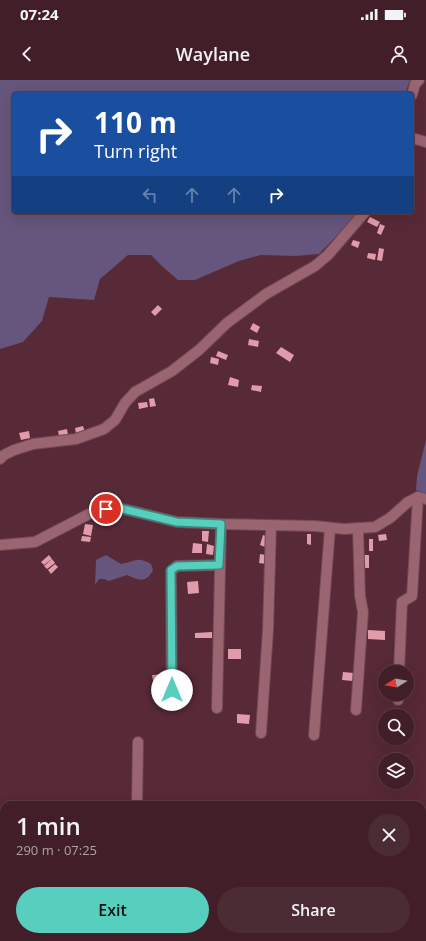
<!DOCTYPE html>
<meta charset="utf-8">
<style>
:root{--surface:#421f28;--page:#4c2c34;--text:#f1f3f6;--muted:#aea2a8;--line:#5a3d45;--accent:#58cebf}
body{margin:0;font-family:"Open Sans",sans-serif;background:var(--page);color:var(--text);height:100vh;display:flex;flex-direction:column;font-size:15px;white-space:nowrap}
*{box-sizing:border-box;margin:0}
p{font-size:13px;color:var(--muted)}
.icon{flex:none;width:22px;height:22px;fill:none;stroke:currentColor;stroke-width:2;stroke-linecap:round;stroke-linejoin:round}
.map{position:relative;flex:1;overflow:hidden}
.details{position:absolute;left:0px;top:721px;width:426px;height:140px;display:flex;flex-direction:column;background:var(--surface);border-radius:12px 12px 0 0;box-shadow:0 4px 16px #0002,0 0 0 1px var(--line)}
.details>*{flex:none}
.guide{position:absolute;left:12px;top:12px;width:402px;height:122px;border-radius:4px;box-shadow:0 4px 16px #0002,0 0 0 1px var(--line);background:#1a4fa0;color:#fff;overflow:hidden}
.needle{width:26px;rotate:259deg}
.tools{position:absolute;left:378px;top:585px;display:grid;gap:8px}
.tools a{display:grid;place-items:center;width:36px;height:36px;border-radius:50%;background:var(--surface);box-shadow:0 4px 16px #0002,0 0 0 1px var(--line);font-size:20px}
.pin{position:absolute;display:grid;place-items:center;width:34px;height:34px;color:#fff;margin:-17px;border:2px solid #fff;border-radius:50%;box-shadow:0 1px 4px #0007}
.me{position:absolute;width:44px;margin:-22px;rotate:0deg;stroke-linejoin:round;filter:drop-shadow(0 0 3px #0008)}
.turn{display:flex;align-items:center;gap:14px;height:84px;padding:0 16px;font-size:18px}
.turn .icon{width:52px;height:52px;stroke-width:2.5}
.turn b{display:block;font-size:28px;line-height:34px}
.lanes{display:flex;align-items:center;height:38px;padding:0 16px;background:#0003;justify-content:center;gap:20px;direction:ltr}
.lanes .off{opacity:.35}
.round{display:grid;place-items:center;flex:none;width:42px;height:42px;border-radius:21px;background:var(--page)}
.head{display:flex;align-items:center;justify-content:space-between;height:68px;padding:0 16px}
h1{font-size:24px;font-weight:600;line-height:30px}
.cta{display:flex;gap:8px;margin-top:auto;padding:8px 16px}
.cta a{flex:1;height:46px;border-radius:24px;background:var(--accent);color:#111;font-size:16px;font-weight:600;line-height:46px;text-align:center}
.cta a+a{background:var(--page);color:var(--text)}
.status{display:flex;justify-content:space-between;align-items:center;height:28px;padding:0 20px;background:var(--surface);direction:ltr}
.status svg{height:11px;fill:currentColor}
header{display:flex;justify-content:space-between;align-items:center;height:52px;padding:0 16px;background:var(--surface);font-size:18px;font-weight:600}
.map>svg:first-child{display:block}
.green{fill:#66557c}
.building{fill:#e09cab}
.lines{fill:none;stroke-linecap:round;stroke-linejoin:round}
.minor-casing{stroke:#704854;stroke-width:12}
.minor{stroke:#9a6471;stroke-width:10}
.route-casing{stroke:#39867c;stroke-width:10}
.route{stroke:#58cebf;stroke-width:7}
</style>
<div class="status"><b>07:24</b><svg viewBox="0 0 49 12"><path d="M0 12V9h3v3zM5 12V6h3v6zM10 12V3h3v9zM15 12V0h3v12zM26 1h20v11H26zM47 4h2v5h-2z"/></svg></div>
<header><svg class="icon" aria-label="back" viewBox="0 0 24 24"><path d="M15 5l-7 7 7 7"/></svg>Waylane<svg class="icon" aria-label="person" viewBox="0 0 24 24"><circle cx="12" cy="8" r="4"/><path d="M4 21q1-7 8-7t8 7"/></svg></header>
<div class="map">
<svg width="426" height="861" viewBox="0 0 426 861">
<rect width="100%" height="100%" fill="#582936"/>
<g class="green">
<polygon points="0,0 410,0 405,14 14,14 14,132 360,132 319,174 296,176 261,175 239,181 195,200 178,200 164,188 151,175 128,175 100,199 94,220 49,217 42,241 23,262 0,269"/>
<polygon points="426,360 426,414 416,410 417,396"/>
<path d="M106,475L121,484C135,481 138,476 151,484L153,490C146,504 138,500 127,495L109,501L104,499H99L95,505L96,480Z"/>
</g>
<g class="building">
<polygon points="370,137 380,142 377,147 367,142"/>
<polygon points="380,144 385,146 381,155 377,153"/>
<polygon points="353,160 360,162 358,168 351,165"/>
<polygon points="379,168 384,169 382,181 377,180"/>
<polygon points="368,173 376,174 375,180 367,178"/>
<polygon points="158,225 162,229 155,236 151,232"/>
<polygon points="253,243 260,247 257,253 250,249"/>
<polygon points="249,259 259,261 258,267 248,265"/>
<polygon points="281,267 294,275 290,282 276,273"/>
<polygon points="218,271 228,275 226,280 216,276"/>
<polygon points="211,277 219,279 218,285 210,283"/>
<polygon points="230,297 239,300 238,307 228,305"/>
<polygon points="252,305 262,306 261,312 251,310"/>
<polygon points="154,318 156,326 150,327 149,319"/>
<polygon points="147,322 148,327 139,329 138,323"/>
<polygon points="83,346 85,352 76,354 75,348"/>
<polygon points="67,349 68,355 59,356 58,351"/>
<polygon points="29,351 30,358 21,360 19,353"/>
<polygon points="85,444 93,445 91,456 83,454"/>
<polygon points="202,451 209,451 208,462 202,461"/>
<polygon points="307,454 311,454 311,465 307,464"/>
<polygon points="386,454 387,460 379,461 378,455"/>
<polygon points="263,455 269,457 265,467 260,465"/>
<polygon points="82,456 91,457 90,462 81,461"/>
<rect x="369" y="459" width="4" height="12"/>
<polygon points="193,463 202,464 202,473 192,473"/>
<polygon points="207,464 214,466 213,475 206,474"/>
<polygon points="260,474 266,475 266,484 259,483"/>
<polygon points="49,475 52,479 44,485 41,482"/>
<rect x="364" y="475" width="5" height="13"/>
<polygon points="52,479 55,483 47,489 44,486"/>
<polygon points="55,484 58,487 51,494 48,490"/>
<polygon points="198,501 199,513 188,514 187,502"/>
<polygon points="368,550 385,551 385,560 368,559"/>
<polygon points="212,552 212,558 195,558 195,553"/>
<rect x="228" y="569" width="13" height="10"/>
<polygon points="343,592 354,593 353,601 342,600"/>
<polygon points="167,594 168,600 153,601 152,595"/>
<polygon points="237,634 250,635 249,644 237,643"/>
<polygon points="276,857 288,858 287,861 275,861"/>
</g>
<g class="lines">
<defs>
<g id="minor">
<polyline points="412,15 415,4 419,0"/>
<polyline points="412,58 426,62"/>
<polyline points="0,379 4,375 14,370 33,364 76,359 104,349 115,340 125,323 135,312 172,291 199,270 227,243 266,214 315,186 328,175 365,132"/>
<polyline points="0,465 35,462 87,435 96,431 115,427 177,442 221,444 315,446 344,449 375,447 390,438 408,422 418,417 426,419"/>
<polyline points="399,592 402,522 412,516 418,417"/>
<polyline points="398,620 398,614"/>
<polyline points="172,624 171,491 177,486 219,485"/>
<polyline points="217,628 221,444"/>
<polyline points="356,630 363,532 360,516 358,448"/>
<polyline points="261,653 268,550 271,446"/>
<polyline points="314,655 330,448"/>
<polyline points="137,725 138,662"/>
<polyline points="0,753 4,754"/>
<polyline points="422,768 426,766"/>
<polyline points="0,830 4,832"/>
<polyline points="72,857 76,861"/>
<polyline points="218,857 222,861"/>
<polyline points="175,861 187,857"/>
</g>
</defs>
<use href="#minor" class="minor-casing"/>
<use href="#minor" class="minor"/>
</g>
<g class="lines">
<defs>
<polyline id="route" points="106,429 115,427 177,442 221,444 219,485 177,486 171,490 172,610"/>
</defs>
<use href="#route" class="route-casing"/>
<use href="#route" class="route"/>
</g>
</svg>
<div class="tools">
<a><svg class="needle" viewBox="-14 -14 28 28"><path d="M0-13l5 13h-10z" fill="#e53935"/><path d="M0 13l5-13h-10z" fill="#aea2a8"/></svg></a>
<a><svg class="icon" aria-label="search" viewBox="0 0 24 24"><circle cx="10" cy="10" r="6"/><path d="M15 15l6 6"/></svg></a>
<a><svg class="icon" aria-label="layers" viewBox="0 0 24 24"><path d="M12 4l9 5-9 5-9-5zM3 14l9 5 9-5"/></svg></a>
</div>
<div class="pin" style="left:106px;top:429px;background:#d93025"><svg class="icon" aria-label="arrive" viewBox="0 0 24 24"><path d="M6 21V4h12l-3 4 3 4H6"/></svg></div>
<svg class="me" style="left:172px;top:610px" viewBox="-20 -20 40 40"><circle r="19" fill="#fff"/><path d="M0-13L10 11 0 6-10 11z" fill="#58cebf"/></svg>
<div class="guide">
<div class="turn"><svg class="icon" aria-label="right" viewBox="0 0 24 24"><path d="M7 20v-9h11M14 6l5 5-5 5"/></svg><div><b>110 m</b>Turn right</div></div>
<div class="lanes"><svg class="icon off" aria-label="left" viewBox="0 0 24 24"><path d="M17 20v-9H6M10 6l-5 5 5 5"/></svg><svg class="icon off" aria-label="ahead" viewBox="0 0 24 24"><path d="M12 20V5M6 11l6-6 6 6"/></svg><svg class="icon off" aria-label="ahead" viewBox="0 0 24 24"><path d="M12 20V5M6 11l6-6 6 6"/></svg><svg class="icon" aria-label="right" viewBox="0 0 24 24"><path d="M7 20v-9h11M14 6l5 5-5 5"/></svg></div>
</div>
<section class="details">
<div class="head"><div><h1>1 min</h1><p>290 m · 07:25</p></div><a class="round"><svg class="icon" aria-label="close" viewBox="0 0 24 24"><path d="M6 6l12 12M18 6L6 18"/></svg></a></div>
<div class="cta"><a>Exit</a><a>Share</a></div>
</section>
</div>
